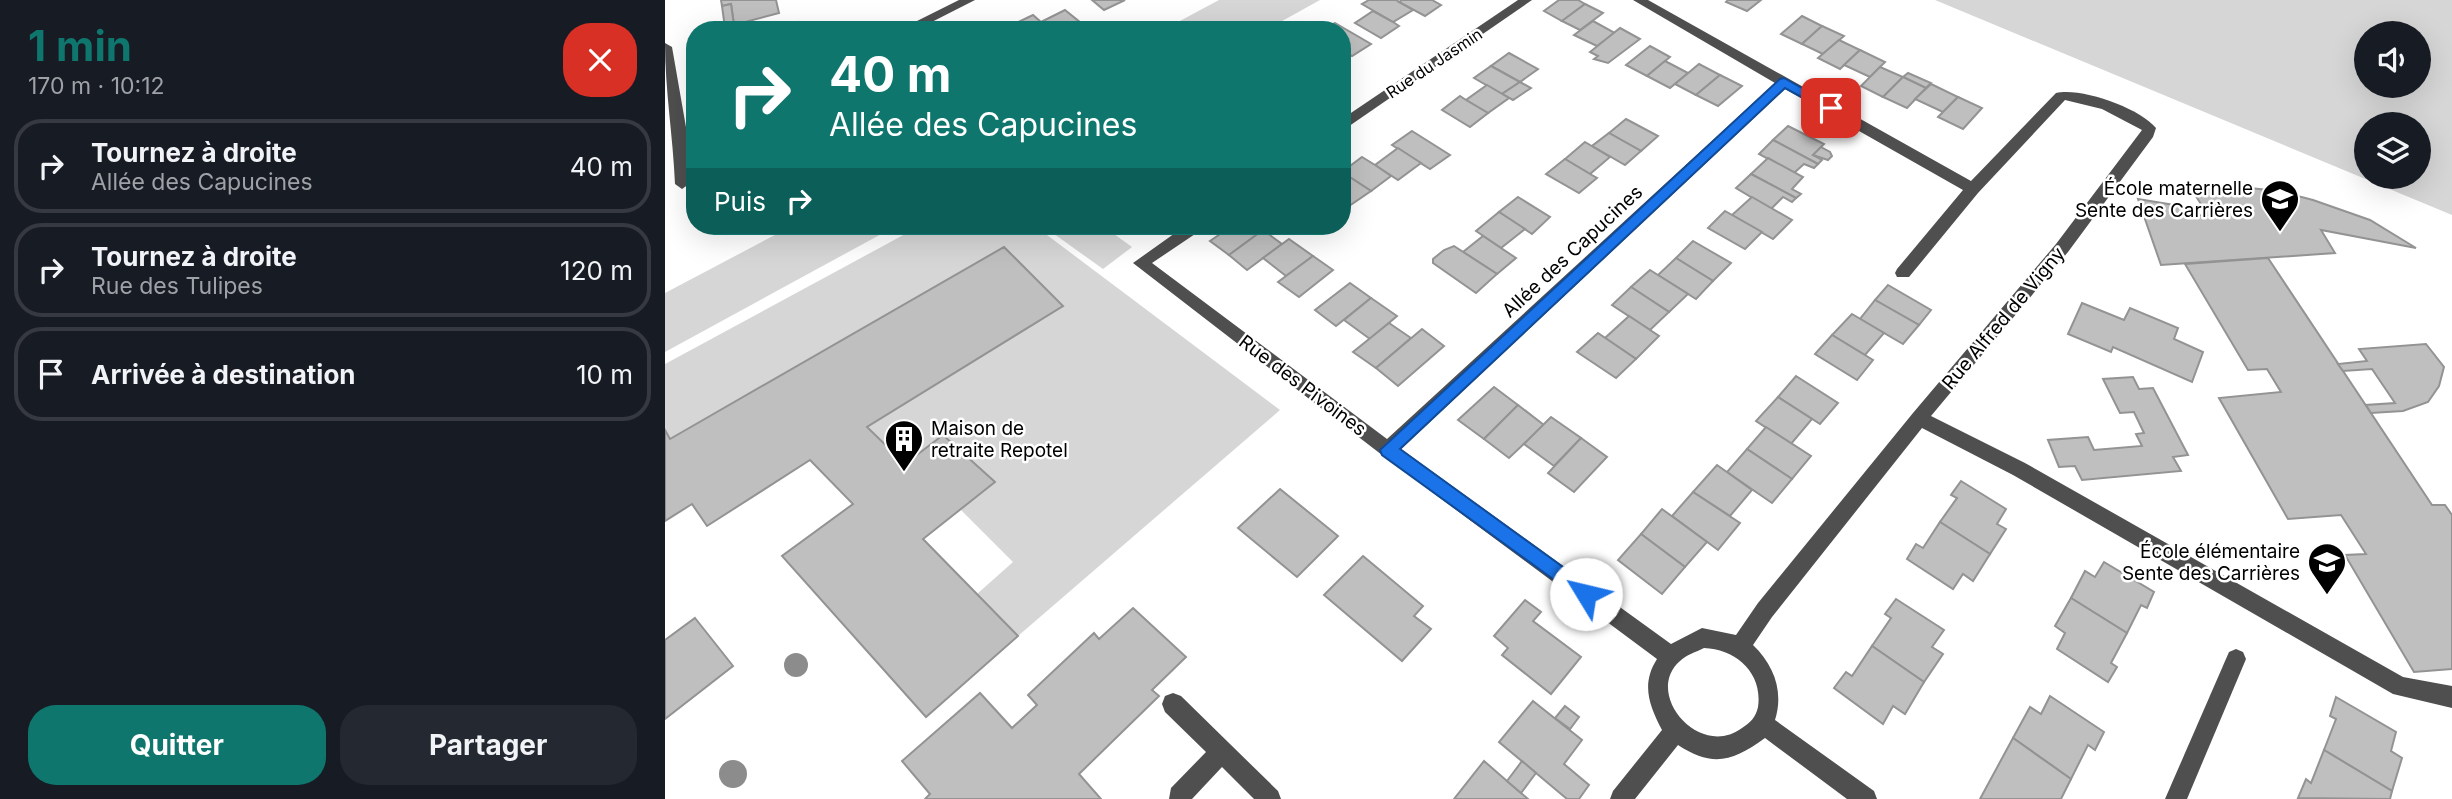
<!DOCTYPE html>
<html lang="fr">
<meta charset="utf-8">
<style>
:root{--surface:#171b24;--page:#242831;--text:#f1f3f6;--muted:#9ea1a6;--line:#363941;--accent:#0f766e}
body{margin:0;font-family:Inter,sans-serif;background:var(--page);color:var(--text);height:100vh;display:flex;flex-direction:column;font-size:26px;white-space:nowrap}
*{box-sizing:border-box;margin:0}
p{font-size:23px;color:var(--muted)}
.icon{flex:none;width:38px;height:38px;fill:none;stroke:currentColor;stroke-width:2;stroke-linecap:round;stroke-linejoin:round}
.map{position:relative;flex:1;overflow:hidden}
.details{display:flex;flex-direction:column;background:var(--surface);width:665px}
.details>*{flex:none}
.guide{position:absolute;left:21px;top:21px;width:665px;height:214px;border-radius:28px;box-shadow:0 7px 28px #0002;background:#0f766e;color:#fff;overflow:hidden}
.controls{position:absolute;left:1689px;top:21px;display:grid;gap:14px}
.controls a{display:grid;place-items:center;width:77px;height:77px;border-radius:50%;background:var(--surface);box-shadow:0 7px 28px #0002;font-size:35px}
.pin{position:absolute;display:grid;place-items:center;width:60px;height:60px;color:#fff;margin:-30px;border-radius:14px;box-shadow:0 4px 10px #0006}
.me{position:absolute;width:77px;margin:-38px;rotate:306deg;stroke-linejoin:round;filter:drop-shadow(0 0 5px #0008)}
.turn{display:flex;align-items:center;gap:24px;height:147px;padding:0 28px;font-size:32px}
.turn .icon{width:91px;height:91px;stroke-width:2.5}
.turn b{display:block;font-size:49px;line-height:60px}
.then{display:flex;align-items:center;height:66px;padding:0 28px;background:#0003;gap:14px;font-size:26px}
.round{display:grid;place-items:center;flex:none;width:74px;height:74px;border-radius:28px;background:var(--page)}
.summary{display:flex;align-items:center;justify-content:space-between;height:119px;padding:0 28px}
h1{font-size:42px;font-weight:700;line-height:52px;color:var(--accent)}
.button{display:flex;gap:14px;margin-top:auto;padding:14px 28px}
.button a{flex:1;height:80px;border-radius:28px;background:var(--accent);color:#fff;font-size:28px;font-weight:700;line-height:80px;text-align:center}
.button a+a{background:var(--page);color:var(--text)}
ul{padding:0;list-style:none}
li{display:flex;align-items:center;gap:21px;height:94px;margin:0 14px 10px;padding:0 14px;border:4px solid var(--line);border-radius:28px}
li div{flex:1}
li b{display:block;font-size:26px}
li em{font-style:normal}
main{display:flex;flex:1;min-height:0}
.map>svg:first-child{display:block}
.green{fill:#d6d6d6;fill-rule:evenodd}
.building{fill:#bfbfbf;stroke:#939393;stroke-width:2}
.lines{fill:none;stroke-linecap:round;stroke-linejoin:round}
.minor{fill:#4f4f4f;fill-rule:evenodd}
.tree{fill:#8c8c8c}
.route{fill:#1a73e8;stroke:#114b97;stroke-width:2}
.labels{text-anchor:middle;stroke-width:5;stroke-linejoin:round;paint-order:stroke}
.far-street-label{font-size:16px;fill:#000;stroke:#fff}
.poi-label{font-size:19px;fill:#000;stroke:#fff;text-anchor:end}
.street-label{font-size:19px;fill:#000;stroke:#fff}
</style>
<main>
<section class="details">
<div class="summary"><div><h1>1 min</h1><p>170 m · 10:12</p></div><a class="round" style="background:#d93025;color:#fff"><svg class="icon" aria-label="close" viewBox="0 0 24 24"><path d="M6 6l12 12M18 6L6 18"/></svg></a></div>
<ul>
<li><svg class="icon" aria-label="right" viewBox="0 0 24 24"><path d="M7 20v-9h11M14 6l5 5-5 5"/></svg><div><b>Tournez à droite</b><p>Allée des Capucines</p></div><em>40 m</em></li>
<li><svg class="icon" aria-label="right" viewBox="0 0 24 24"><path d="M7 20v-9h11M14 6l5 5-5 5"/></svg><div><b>Tournez à droite</b><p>Rue des Tulipes</p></div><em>120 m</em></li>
<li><svg class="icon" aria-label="arrive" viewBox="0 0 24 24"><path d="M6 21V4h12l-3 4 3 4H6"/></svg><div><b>Arrivée à destination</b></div><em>10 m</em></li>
</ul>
<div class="button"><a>Quitter</a><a>Partager</a></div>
</section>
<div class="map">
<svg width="1787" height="799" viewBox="0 0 1787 799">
<rect width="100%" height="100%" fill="#fff"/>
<g class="green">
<polygon points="554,0 655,0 601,30 498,30"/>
<path d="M1270,0H1787V215ZM1754,33V86H1701V33ZM1754,124V177H1701V124Z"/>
<polygon points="127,226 231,226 0,352 0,293"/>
<polygon points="255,226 370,226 615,410 353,636 312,594 348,562 296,510 329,482 279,435 240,464 202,427 398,306 339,247 5,439 0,430 0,364"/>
<polygon points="378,226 438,226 467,247 438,269"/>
</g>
<g class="building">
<polygon points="56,0 111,0 114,13 69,25 66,4 57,6"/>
<polygon points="427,0 460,0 439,10"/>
<polygon points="704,0 731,0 748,10 728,22 697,4"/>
<polygon points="737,0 767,0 776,5 760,16 734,2"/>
<polygon points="894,0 913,0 920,4 897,21 879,11"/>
<polygon points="1063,0 1096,0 1082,11 1061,2"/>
<polygon points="66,4 69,25 60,28 57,6"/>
<polygon points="920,4 938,13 915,30 897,21"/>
<polygon points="400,10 421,27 416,30 352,30 347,25 368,15 376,22"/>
<polygon points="708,11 728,22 734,26 716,38 690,23"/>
<polygon points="1137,16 1157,26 1137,44 1116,34"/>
<polygon points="928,21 950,33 932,46 909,35"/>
<polygon points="133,22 135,30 103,30"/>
<polygon points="670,23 706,44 687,56 681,53 677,50 677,30 660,30"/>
<polygon points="1157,26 1179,36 1158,54 1137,44"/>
<polygon points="955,28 975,39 943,63 929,59 933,56 925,52"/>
<polygon points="1174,40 1195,50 1175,69 1153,58"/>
<polygon points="985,46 1005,57 982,76 961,65"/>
<polygon points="1195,50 1220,62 1205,77 1179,65"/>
<polygon points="844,53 873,69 855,82 826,66"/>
<polygon points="1000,61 1023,73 1005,88 982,76"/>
<polygon points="1034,64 1055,75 1031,95 1010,84"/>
<polygon points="826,66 855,82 837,94 809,78"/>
<polygon points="1215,67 1238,77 1218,97 1196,86"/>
<polygon points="1243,73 1266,83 1261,88 1238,77"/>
<polygon points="1055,75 1077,86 1053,106 1031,95"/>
<polygon points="1238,77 1261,88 1242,108 1218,97"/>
<polygon points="855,82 866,88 848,100 837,94"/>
<polygon points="1266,84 1293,97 1278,112 1250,99"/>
<polygon points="822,85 844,98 823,113 801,100"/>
<polygon points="795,96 801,100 823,113 805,127 777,110"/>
<polygon points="1293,97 1317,108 1298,129 1273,117"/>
<polygon points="961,119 993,136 976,151 944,133"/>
<polygon points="1123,126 1159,144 1148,155 1157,160 1153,164 1108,140"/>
<polygon points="747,131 785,155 765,169 727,145"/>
<polygon points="944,133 976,151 960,165 927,146"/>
<polygon points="1108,140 1153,164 1149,168 1139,164 1129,173 1094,154"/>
<polygon points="920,142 945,157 925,174 900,159"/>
<polygon points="1156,147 1165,152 1167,156 1163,160 1148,155"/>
<polygon points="733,148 756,163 733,180 710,165"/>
<polygon points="697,157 710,165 726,176 706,191 677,172"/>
<polygon points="1103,158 1138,177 1127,189 1136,194 1131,198 1086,174"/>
<polygon points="900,159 925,174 932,178 914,193 881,174"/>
<polygon points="677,172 706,191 684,206 677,201"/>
<polygon points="1086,174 1131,198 1127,202 1118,197 1106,209 1071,188"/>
<polygon points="1556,185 1613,191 1648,200 1705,220 1751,248 1656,230 1670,253 1496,265 1473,199 1515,206 1521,216 1543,215 1525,187"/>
<polygon points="853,197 885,217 867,234 834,212"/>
<polygon points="1087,197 1127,220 1108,239 1067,215"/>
<polygon points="1060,211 1097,232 1080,249 1043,228"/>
<polygon points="834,212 860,229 836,248 811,231"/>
<polygon points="567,226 592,226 598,230 564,255 545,241"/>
<polygon points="598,230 617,244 582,270 564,255"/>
<polygon points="818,236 851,258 832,274 798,252"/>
<polygon points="624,239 648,256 621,276 598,258"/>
<polygon points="1028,241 1066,263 1048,281 1011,258"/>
<polygon points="789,246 832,274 811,293 768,263 768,259 779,250"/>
<polygon points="339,247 398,306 202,427 240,464 278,435 330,482 258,539 353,636 261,717 117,556 188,504 145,460 42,526 27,504 0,521 0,430 5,439"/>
<polygon points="648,256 668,270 634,297 613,282"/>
<polygon points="1011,258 1048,281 1031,299 993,275"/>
<polygon points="1603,258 1767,505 1780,505 1787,515 1787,669 1749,672 1680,555 1701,554 1676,515 1623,519 1554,398 1616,392 1602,369 1583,370 1520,264"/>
<polygon points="985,270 1023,294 1004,312 966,287"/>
<polygon points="685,283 706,298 671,326 650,310"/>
<polygon points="1223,285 1266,310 1254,325 1210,300"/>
<polygon points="966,287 1004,312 985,330 947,305"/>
<polygon points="706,298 732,316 705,339 679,320"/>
<polygon points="1210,300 1254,325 1238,344 1195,319"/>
<polygon points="1417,303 1459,320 1465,308 1513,328 1509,339 1538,352 1527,382 1448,347 1446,352 1403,334"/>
<polygon points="1187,314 1219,333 1200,355 1167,335"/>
<polygon points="964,316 994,336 971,359 940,338"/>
<polygon points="724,323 746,338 711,368 688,352"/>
<polygon points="757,329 779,346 733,386 711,368"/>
<polygon points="933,333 971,359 951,378 912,352"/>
<polygon points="1167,335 1208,360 1192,380 1150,354"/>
<polygon points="1761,344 1779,367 1774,386 1763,402 1738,411 1706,413 1701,405 1730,403 1707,369 1678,371 1673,364 1702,361 1694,349"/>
<polygon points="1131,376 1173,403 1155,424 1113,397"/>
<polygon points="1468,377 1474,389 1488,388 1523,455 1508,457 1516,471 1417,480 1410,466 1394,467 1383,440 1423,437 1429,450 1477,446 1471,434 1479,433 1469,412 1455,413 1438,379"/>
<polygon points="829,387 853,405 819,439 793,420"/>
<polygon points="1113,397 1147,419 1126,444 1091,421"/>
<polygon points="853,405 879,425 844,458 819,439"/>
<polygon points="886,417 916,438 889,466 859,444"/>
<polygon points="1101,427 1146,456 1127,479 1082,449"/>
<polygon points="916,438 942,457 909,492 883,473"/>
<polygon points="1082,449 1127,479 1107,503 1062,472"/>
<polygon points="1052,465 1087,490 1065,516 1028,492"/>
<polygon points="1296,481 1341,509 1332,524 1341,529 1325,554 1275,522 1292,498 1286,495"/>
<polygon points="615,489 673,536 632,577 573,528"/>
<polygon points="1028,492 1075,523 1053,550 1007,516"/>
<polygon points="997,509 1042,542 1020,567 976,534"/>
<polygon points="1275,522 1325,554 1308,581 1298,574 1288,589 1242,559 1251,544 1258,548"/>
<polygon points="976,534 1020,567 997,594 953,560"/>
<polygon points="698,556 758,606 749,616 766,629 737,661 659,595"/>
<polygon points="1439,562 1489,592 1482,608 1476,605 1462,633 1406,598 1420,571 1430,577"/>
<polygon points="1406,598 1462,633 1446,663 1452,667 1443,682 1392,649 1400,633 1390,626"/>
<polygon points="1231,599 1279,630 1267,647 1278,654 1259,682 1207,646 1226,618 1220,614"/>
<polygon points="860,600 876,612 868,621 916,657 886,694 837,655 843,648 829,636"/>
<polygon points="468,608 521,657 487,690 494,696 414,774 436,799 260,799 265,794 237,761 315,693 347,728 372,705 363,695 429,633 434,639"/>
<polygon points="30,618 68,666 0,719 0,640"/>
<polygon points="1207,646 1259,682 1240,714 1228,706 1218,724 1169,688 1181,672 1187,676"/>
<polygon points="1385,696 1439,732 1430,750 1423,745 1406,779 1348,738 1365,707 1376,714"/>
<polygon points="1671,697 1731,732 1726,751 1737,758 1727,791 1659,750 1671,719 1665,716"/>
<polygon points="868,701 917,740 899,764 924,785 914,799 902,799 834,742"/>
<polygon points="900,706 914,717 905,729 890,718"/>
<polygon points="1348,738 1406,779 1396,799 1315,799"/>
<polygon points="1659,750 1727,791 1725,799 1633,798 1641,779 1646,783"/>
<polygon points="819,761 842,781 863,799 789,799"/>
<polygon points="857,761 871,773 856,793 842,781"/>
</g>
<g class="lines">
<g class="minor">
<polygon points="294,0 310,0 251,30 234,30"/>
<polygon points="853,0 867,0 677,131 677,119"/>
<path d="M968,0H983L1306,181L1391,93C1416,87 1475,108 1491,128L1488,137L1403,252L1266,416L1360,463L1738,677L1787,686V708L1728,694L1348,475L1257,428L1107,617L1088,645C1109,665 1119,692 1110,720L1209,791L1212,799H1182L1100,738C1068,761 1048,768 1013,745L970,799H945L948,791L997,730C984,705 976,684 992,659L717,455L468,263L520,226H539L536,230L487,263L722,439L1110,83ZM1120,89L1298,190L1232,269L1230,273L1232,277H1244L1313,193L1400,100L1437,109L1477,130L1391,244L1248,413L1093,603L1071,635L1037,628L1006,644L736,449ZM1039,648C1071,649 1098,673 1093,707C1091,717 1085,723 1077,728C1034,760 978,693 1015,661C1021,655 1031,652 1039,648Z"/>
<path d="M0,43L7,47L22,133L24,184L17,189L10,184C8,136 0,90 0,43Z"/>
<polygon points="1571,649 1578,652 1581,659 1522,799 1500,799 1564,652"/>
<polygon points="508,693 516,696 613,791 616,799 589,799 557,767 527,799 504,799 506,788 541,752 500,712 497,704 500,696"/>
</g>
</g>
<g class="tree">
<circle cx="131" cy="665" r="12"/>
<circle cx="68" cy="774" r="14"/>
</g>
<polygon class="route" points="1119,78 1172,108 1171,111 1162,111 1120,88 735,449 927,588 930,594 927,600 921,603 717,455 715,450 1115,79"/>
<defs>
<symbol id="school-pin" viewBox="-11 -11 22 30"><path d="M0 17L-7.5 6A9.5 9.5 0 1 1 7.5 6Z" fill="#000" stroke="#fff"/><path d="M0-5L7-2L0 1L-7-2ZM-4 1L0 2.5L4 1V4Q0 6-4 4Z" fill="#fff"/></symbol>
<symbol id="building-pin" viewBox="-11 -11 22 30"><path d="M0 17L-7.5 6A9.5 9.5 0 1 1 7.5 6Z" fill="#000" stroke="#fff"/><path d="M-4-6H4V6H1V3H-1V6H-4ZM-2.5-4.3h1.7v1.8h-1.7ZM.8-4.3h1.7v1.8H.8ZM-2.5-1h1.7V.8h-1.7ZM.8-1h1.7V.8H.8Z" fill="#fff"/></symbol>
</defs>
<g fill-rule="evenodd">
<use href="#school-pin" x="1593" y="177" width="44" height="60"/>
<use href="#building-pin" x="217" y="417" width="44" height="60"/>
<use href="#school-pin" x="1640" y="540" width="44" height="60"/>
</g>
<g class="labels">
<g class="far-street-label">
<text transform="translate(769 63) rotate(-34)" y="6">Rue du Jasmin</text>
</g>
<g class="poi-label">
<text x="1588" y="195">École maternelle<tspan x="1588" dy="22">Sente des Carrières</tspan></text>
<text x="266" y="435" text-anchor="start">Maison de<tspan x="266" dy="22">retraite Repotel</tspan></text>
<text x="1635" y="558">École élémentaire<tspan x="1635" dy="22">Sente des Carrières</tspan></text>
</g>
<g class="street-label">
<text transform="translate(907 251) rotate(-43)" y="7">Allée des Capucines</text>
<text transform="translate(1338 318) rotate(-50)" y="7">Rue Alfred de Vigny</text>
<text transform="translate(638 385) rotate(37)" y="7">Rue des Pivoines</text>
</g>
</g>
</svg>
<div class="controls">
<a><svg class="icon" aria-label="sound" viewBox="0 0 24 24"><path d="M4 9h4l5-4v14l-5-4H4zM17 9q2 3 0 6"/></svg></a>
<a><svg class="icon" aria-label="layers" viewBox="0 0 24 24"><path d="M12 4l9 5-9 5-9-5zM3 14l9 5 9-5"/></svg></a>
</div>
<div class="pin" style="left:1166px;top:108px;background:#d93025"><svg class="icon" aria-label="arrive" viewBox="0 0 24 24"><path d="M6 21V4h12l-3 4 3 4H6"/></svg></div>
<svg class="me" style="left:921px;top:594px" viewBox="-20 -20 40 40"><circle r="19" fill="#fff"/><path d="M0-13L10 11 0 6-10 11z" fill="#1a73e8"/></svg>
<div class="guide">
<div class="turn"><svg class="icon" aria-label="right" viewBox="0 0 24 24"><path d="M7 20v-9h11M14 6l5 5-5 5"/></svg><div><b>40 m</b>Allée des Capucines</div></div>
<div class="then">Puis<svg class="icon" aria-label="right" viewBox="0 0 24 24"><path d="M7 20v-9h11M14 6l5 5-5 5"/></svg></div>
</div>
</div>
</main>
